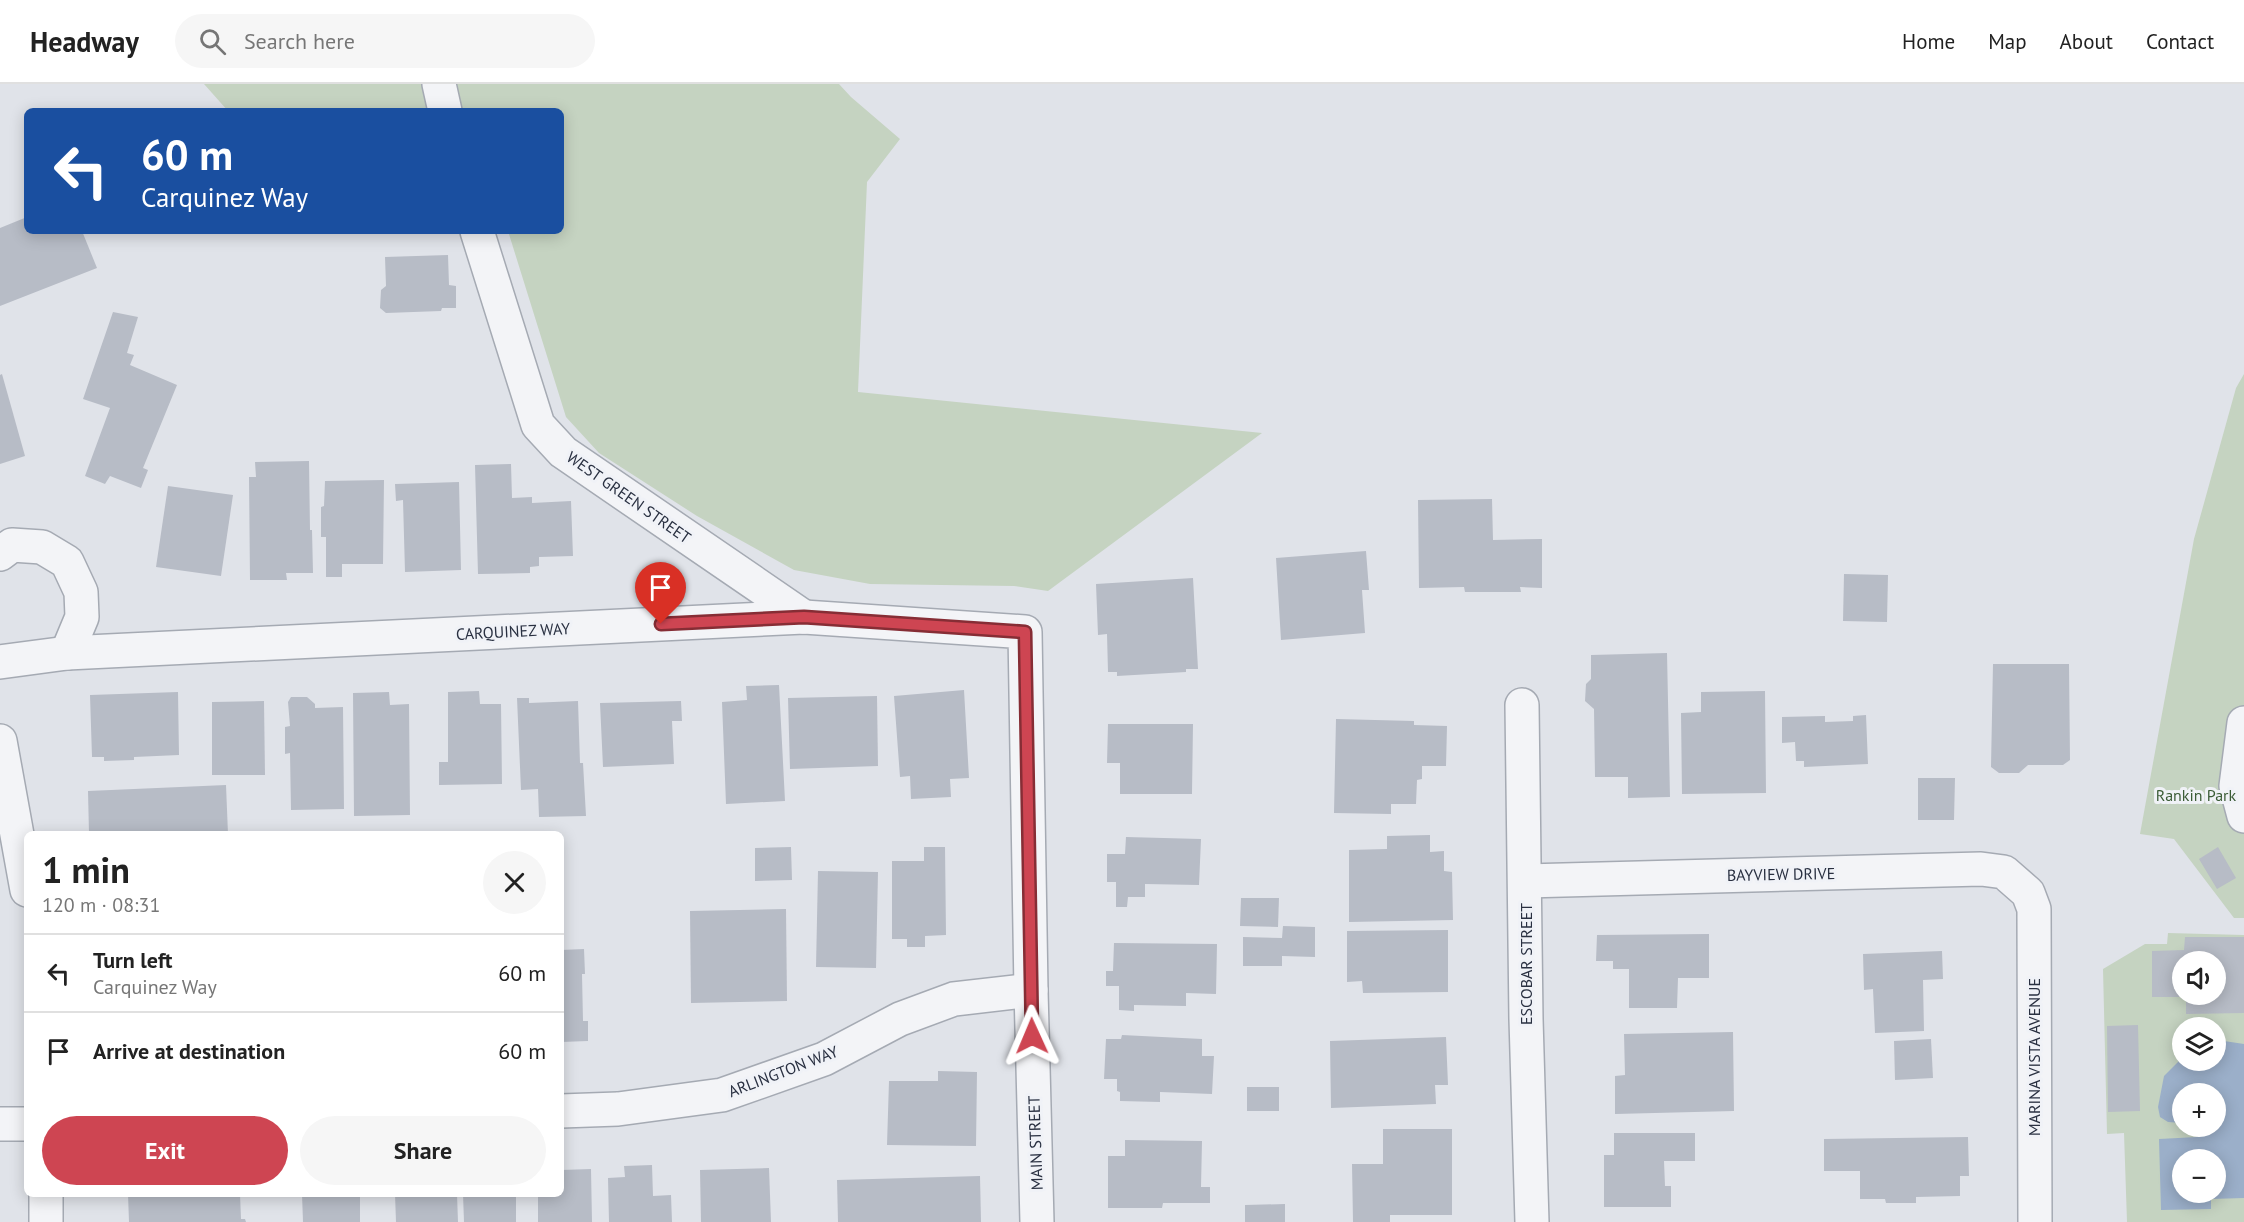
<!DOCTYPE html>
<meta charset="utf-8">
<style>
:root{--surface:#fff;--page:#f6f6f6;--text:#222;--muted:#767676;--line:#e0e0e0;--accent:#ce4552}
body{margin:0;font-family:"PT Sans",sans-serif;background:var(--page);color:var(--text);height:100vh;display:flex;flex-direction:column;font-size:22px;white-space:nowrap}
*{box-sizing:border-box;margin:0}
p{font-size:20px;color:var(--muted)}
.icon{flex:none;width:33px;height:33px;fill:none;stroke:currentColor;stroke-width:2;stroke-linecap:round;stroke-linejoin:round}
.map{position:relative;flex:1;overflow:hidden}
.panel{position:absolute;left:24px;top:747px;width:540px;height:366px;display:flex;flex-direction:column;background:var(--surface);border-radius:9px;box-shadow:0 3px 15px #0003}
.panel>*{flex:none}
.hud{position:absolute;left:24px;top:24px;width:540px;height:126px;border-radius:9px;box-shadow:0 3px 15px #0003;background:#1a4fa0;color:#fff;overflow:hidden}
.buttons{position:absolute;left:2172px;top:867px;display:grid;gap:12px}
.buttons a{display:grid;place-items:center;width:54px;height:54px;border-radius:50%;background:var(--surface);box-shadow:0 3px 15px #0003;font-size:30px}
.pin{position:absolute;display:grid;place-items:center;width:51px;height:51px;color:#fff;margin:-62px -26px;border-radius:50% 50% 50% 0;rotate:-45deg;box-shadow:0 0 6px #0007}
.pin .icon{rotate:45deg}
.me{position:absolute;width:66px;margin:-33px;rotate:359deg;stroke-linejoin:round;filter:drop-shadow(0 0 4px #0008)}
.turn{display:flex;align-items:center;gap:21px;height:126px;padding:0 18px;font-size:27px}
.turn .icon{width:78px;height:78px;stroke-width:2.5}
.turn b{display:block;font-size:42px;line-height:51px}
.round{display:grid;place-items:center;flex:none;width:63px;height:63px;border-radius:32px;background:var(--page)}
.overview{display:flex;align-items:center;justify-content:space-between;height:102px;padding:0 18px}
h1{font-size:36px;font-weight:600;line-height:45px}
.button{display:flex;gap:12px;margin-top:auto;padding:12px 18px}
.button a{flex:1;height:69px;border-radius:36px;background:var(--accent);color:#fff;font-size:24px;font-weight:600;line-height:69px;text-align:center}
.button a+a{background:var(--page);color:var(--text)}
ul{padding:0;list-style:none}
li{display:flex;align-items:center;gap:18px;height:78px;padding:0 18px;border-top:2px solid var(--line)}
li div{flex:1}
li b{display:block;font-size:22px}
li em{font-style:normal}
header{display:flex;align-items:center;gap:36px;box-sizing:border-box;height:84px;padding:0 30px;background:var(--surface);border-bottom:2px solid var(--line)}
header strong{font-size:28px}
nav{display:flex;gap:33px;margin-inline-start:auto;font-size:21px}
.search{width:420px;height:54px;background:var(--page);display:flex;align-items:center;gap:15px;box-sizing:border-box;padding:0 21px;border-radius:33px;color:var(--muted);font-size:22px}
.map>svg:first-child{display:block}
.green{fill:#c5d3c1;fill-rule:evenodd}
.water{fill:#9bafc9;fill-rule:evenodd}
.building{fill:#b7bcc6;fill-rule:evenodd}
.lines{fill:none;stroke-linecap:round;stroke-linejoin:round}
.minor-casing{stroke:#a5aab3;stroke-width:36}
.minor{stroke:#f3f4f7;stroke-width:33}
.route-casing{stroke:#862d35;stroke-width:15}
.route{stroke:#ce4552;stroke-width:10}
.labels{text-anchor:middle;stroke-width:6;stroke-linejoin:round;paint-order:stroke}
.street-label{font-size:16px;fill:#293041;stroke:#f0f2f7}
.park-label{font-size:16px;fill:#3b5c36;stroke:#f0f2f7}
</style>
<header>
<strong>Headway</strong>
<div class="search"><svg class="icon" aria-label="search" viewBox="0 0 24 24"><circle cx="10" cy="10" r="6"/><path d="M15 15l6 6"/></svg>Search here</div>
<nav><a>Home</a><a>Map</a><a>About</a><a>Contact</a></nav>
</header>
<div class="map">
<svg width="2244" height="1138" viewBox="0 0 2244 1138">
<rect width="100%" height="100%" fill="#e0e3e9"/>
<g class="green">
<polygon points="204,0 839,0 851,13 900,55 867,98 858,308 1262,349 1048,507 1014,502 870,500 794,486 697,432 599,369 566,333 508,147 561,147 561,27 228,27"/>
<polygon points="2244,290 2244,834 2234,834 2174,755 2140,750 2194,455 2236,304"/>
<path d="M2168,849L2244,851V1138H2127L2124,1049L2107,1050L2103,885L2145,860H2167ZM2182,878H2216V910H2182ZM2182,944H2216V976H2182ZM2182,1010H2216V1042H2182ZM2182,1076H2216V1108H2182Z"/>
</g>
<path class="water" d="M2224,957L2244,960V1114L2211,1115V1125L2161,1126L2159,1055L2197,1053L2202,1045L2201,1043L2216,1042V1010H2182V1039L2168,1038L2160,1033L2158,1023L2164,992L2182,974V976H2216V960ZM2182,1076H2216V1108H2182Z"/>
<g class="building">
<polygon points="27,133 27,147 82,147 97,184 0,222 0,144"/>
<polygon points="448,171 449,201 456,202 456,224 442,224 441,227 386,229 380,224 381,206 386,202 385,173"/>
<polygon points="113,228 138,233 127,269 134,271 130,281 177,301 143,384 148,386 141,404 110,392 105,400 85,392 110,324 83,315"/>
<polygon points="2,290 25,372 0,380 0,291"/>
<polygon points="309,377 310,446 312,446 313,489 286,489 287,496 250,496 249,393 256,393 255,378"/>
<polygon points="511,380 512,414 532,413 532,419 571,417 573,472 539,473 539,482 530,483 530,489 478,490 475,381"/>
<polygon points="384,396 383,480 342,480 342,493 326,493 326,453 321,453 321,423 324,422 325,397"/>
<polygon points="459,398 461,486 405,488 403,416 396,417 395,400"/>
<polygon points="168,402 233,411 221,492 156,483"/>
<polygon points="1492,415 1493,456 1542,455 1542,504 1520,503 1521,508 1465,508 1464,503 1419,504 1418,416"/>
<polygon points="1366,467 1369,506 1362,506 1365,549 1281,556 1276,474"/>
<polygon points="1844,490 1888,491 1887,538 1843,537"/>
<polygon points="1193,494 1198,585 1186,585 1186,588 1117,592 1117,588 1108,588 1107,550 1098,551 1096,500"/>
<polygon points="1667,569 1670,713 1628,714 1628,693 1595,693 1594,625 1585,617 1586,600 1591,595 1591,571"/>
<polygon points="1993,580 2069,580 2070,676 2063,681 2028,681 2019,689 1999,689 1991,683"/>
<polygon points="779,601 785,717 726,720 722,618 747,616 746,602"/>
<polygon points="964,606 969,694 950,695 951,713 911,715 910,692 900,693 894,612"/>
<polygon points="479,607 480,620 501,620 502,700 439,701 439,678 448,678 448,608"/>
<polygon points="1765,607 1766,709 1682,710 1681,629 1701,628 1701,608"/>
<polygon points="178,608 179,671 134,673 134,676 104,677 104,673 92,673 90,611"/>
<polygon points="389,608 390,621 409,620 410,731 354,732 353,609"/>
<polygon points="877,612 878,682 790,685 788,614"/>
<polygon points="291,613 307,613 315,620 315,624 343,623 344,725 291,726 290,669 285,670 285,643 290,642 288,618"/>
<polygon points="517,614 529,614 529,619 578,617 580,679 583,679 586,732 539,733 538,705 521,706"/>
<polygon points="264,617 265,691 212,691 212,618"/>
<polygon points="681,617 682,637 672,637 674,680 603,683 600,619"/>
<polygon points="1866,631 1868,680 1804,683 1804,677 1796,677 1795,658 1782,659 1782,633 1825,632 1825,638 1853,637 1853,632"/>
<polygon points="1336,635 1414,637 1414,641 1447,642 1446,682 1422,682 1422,695 1417,696 1416,720 1391,720 1391,730 1334,729"/>
<polygon points="1108,640 1193,640 1192,710 1120,710 1120,679 1107,679"/>
<polygon points="1918,694 1955,694 1954,736 1918,736"/>
<polygon points="226,701 228,750 89,750 88,707"/>
<polygon points="1430,751 1430,768 1444,767 1444,787 1452,788 1453,836 1349,838 1349,766 1387,765 1387,752"/>
<polygon points="1126,753 1201,755 1199,801 1145,800 1145,813 1128,813 1127,823 1116,823 1116,798 1107,798 1107,770 1125,770"/>
<polygon points="791,763 792,796 755,797 755,764"/>
<polygon points="924,763 945,763 946,851 925,852 925,863 907,863 907,855 892,855 892,777 924,777"/>
<polygon points="2218,763 2236,794 2217,805 2199,775"/>
<polygon points="818,787 878,788 876,884 816,883"/>
<polygon points="1241,814 1279,814 1278,843 1240,842"/>
<polygon points="786,825 787,917 691,919 690,827"/>
<polygon points="1283,842 1315,843 1315,873 1282,872 1282,882 1243,882 1243,853 1282,854"/>
<polygon points="1448,846 1448,908 1363,909 1362,897 1347,898 1347,847"/>
<polygon points="1709,850 1709,894 1678,894 1677,924 1629,924 1629,885 1613,885 1613,877 1596,877 1597,851"/>
<path d="M2185,853H2244V929L2186,930V913H2152V867L2184,866ZM2182,878H2216V910H2182Z"/>
<polygon points="1114,859 1217,860 1216,910 1186,909 1186,922 1134,921 1134,927 1119,926 1119,902 1106,902 1106,887 1113,887"/>
<polygon points="584,865 585,890 582,890 583,937 588,937 588,957 561,958 561,866"/>
<polygon points="1942,867 1943,895 1923,896 1924,947 1875,949 1873,905 1864,906 1863,870"/>
<polygon points="2138,941 2140,1027 2108,1028 2107,942"/>
<polygon points="1733,948 1734,1027 1615,1030 1615,992 1625,991 1624,950"/>
<polygon points="1122,951 1202,955 1202,972 1214,972 1212,1010 1160,1008 1160,1018 1120,1017 1120,1008 1117,1007 1117,995 1104,995 1106,955 1121,955"/>
<polygon points="1446,953 1448,1001 1435,1001 1436,1020 1331,1024 1330,957"/>
<polygon points="1931,955 1933,994 1895,996 1894,957"/>
<polygon points="938,987 977,988 976,1062 887,1061 889,997 938,997"/>
<rect x="1247" y="1003" width="32" height="24"/>
<polygon points="1383,1045 1452,1045 1452,1131 1390,1131 1390,1138 1353,1138 1352,1080 1383,1080"/>
<polygon points="1614,1049 1695,1049 1695,1077 1664,1077 1665,1102 1671,1102 1671,1123 1604,1123 1604,1071 1614,1071"/>
<polygon points="1968,1053 1969,1092 1960,1092 1960,1112 1916,1113 1916,1119 1886,1119 1885,1115 1860,1115 1860,1087 1824,1087 1824,1055"/>
<polygon points="1125,1056 1202,1057 1201,1103 1210,1103 1210,1119 1163,1119 1162,1124 1108,1124 1108,1072 1125,1072"/>
<polygon points="652,1081 653,1112 671,1111 672,1138 609,1138 608,1094 625,1093 624,1082"/>
<polygon points="769,1084 771,1138 701,1138 700,1086"/>
<polygon points="591,1085 592,1138 538,1138 538,1110 561,1110 561,1086"/>
<polygon points="980,1092 981,1138 838,1138 837,1096"/>
<polygon points="128,1110 240,1110 241,1135 245,1135 246,1138 129,1138"/>
<polygon points="302,1110 360,1110 360,1138 303,1138"/>
<polygon points="395,1110 457,1110 458,1138 396,1138"/>
<polygon points="463,1110 516,1110 516,1138 464,1138"/>
<polygon points="1285,1120 1285,1138 1245,1138 1245,1121"/>
</g>
<g class="lines">
<defs>
<g id="minor">
<polyline points="439,0 445,27"/>
<polyline points="477,147 538,341 563,368 804,533"/>
<polyline points="0,470 12,461 42,463 67,478 81,508 82,533 67,569"/>
<polyline points="0,578 67,569 804,533 1025,548 1031,906 1037,1138"/>
<polyline points="1522,621 1526,935 1532,1138"/>
<polyline points="2244,639 2236,702 2244,732"/>
<polyline points="0,657 27,806"/>
<polyline points="1526,797 1981,785 2004,788 2028,809 2034,825 2035,1138"/>
<polyline points="561,1027 618,1025 722,1011 824,975 900,935 954,915 1031,906"/>
<polyline points="0,1040 27,1040"/>
<polyline points="46,1110 46,1138"/>
</g>
</defs>
<use href="#minor" class="minor-casing"/>
<use href="#minor" class="minor"/>
</g>
<g class="lines">
<defs>
<polyline id="route" points="661,540 804,533 1025,548 1032,952"/>
</defs>
<use href="#route" class="route-casing"/>
<use href="#route" class="route"/>
</g>
<g class="labels">
<g class="street-label">
<text transform="translate(629 413) rotate(35)" y="6">WEST GREEN STREET</text>
<text transform="translate(513 547) rotate(-3)" y="6">CARQUINEZ WAY</text>
<text transform="translate(1781 790) rotate(-1)" y="6">BAYVIEW DRIVE</text>
<text transform="translate(1526 880) rotate(-90)" y="6">ESCOBAR STREET</text>
<text transform="translate(2034 973) rotate(-90)" y="6">MARINA VISTA AVENUE</text>
<text transform="translate(783 987) rotate(-21)" y="6">ARLINGTON WAY</text>
<text transform="translate(1035 1059) rotate(-92)" y="6">MAIN STREET</text>
</g>
<g class="park-label">
<text x="2196" y="717">Rankin Park</text>
</g>
</g>
</svg>
<div class="buttons">
<a><svg class="icon" aria-label="sound" viewBox="0 0 24 24"><path d="M4 9h4l5-4v14l-5-4H4zM17 9q2 3 0 6"/></svg></a>
<a><svg class="icon" aria-label="layers" viewBox="0 0 24 24"><path d="M12 4l9 5-9 5-9-5zM3 14l9 5 9-5"/></svg></a>
<a>+</a>
<a>−</a>
</div>
<div class="pin" style="left:661px;top:540px;background:#d93025"><svg class="icon" aria-label="arrive" viewBox="0 0 24 24"><path d="M6 21V4h12l-3 4 3 4H6"/></svg></div>
<svg class="me" style="left:1032px;top:952px" viewBox="-20 -20 40 40"><path d="M0-17L14 15 0 8-14 15z" fill="#ce4552" stroke="#fff" stroke-width="4"/></svg>
<div class="hud">
<div class="turn"><svg class="icon" aria-label="left" viewBox="0 0 24 24"><path d="M17 20v-9H6M10 6l-5 5 5 5"/></svg><div><b>60 m</b>Carquinez Way</div></div>
</div>
<section class="panel">
<div class="overview"><div><h1>1 min</h1><p>120 m · 08:31</p></div><a class="round"><svg class="icon" aria-label="close" viewBox="0 0 24 24"><path d="M6 6l12 12M18 6L6 18"/></svg></a></div>
<ul>
<li><svg class="icon" aria-label="left" viewBox="0 0 24 24"><path d="M17 20v-9H6M10 6l-5 5 5 5"/></svg><div><b>Turn left</b><p>Carquinez Way</p></div><em>60 m</em></li>
<li><svg class="icon" aria-label="arrive" viewBox="0 0 24 24"><path d="M6 21V4h12l-3 4 3 4H6"/></svg><div><b>Arrive at destination</b></div><em>60 m</em></li>
</ul>
<div class="button"><a>Exit</a><a>Share</a></div>
</section>
</div>
